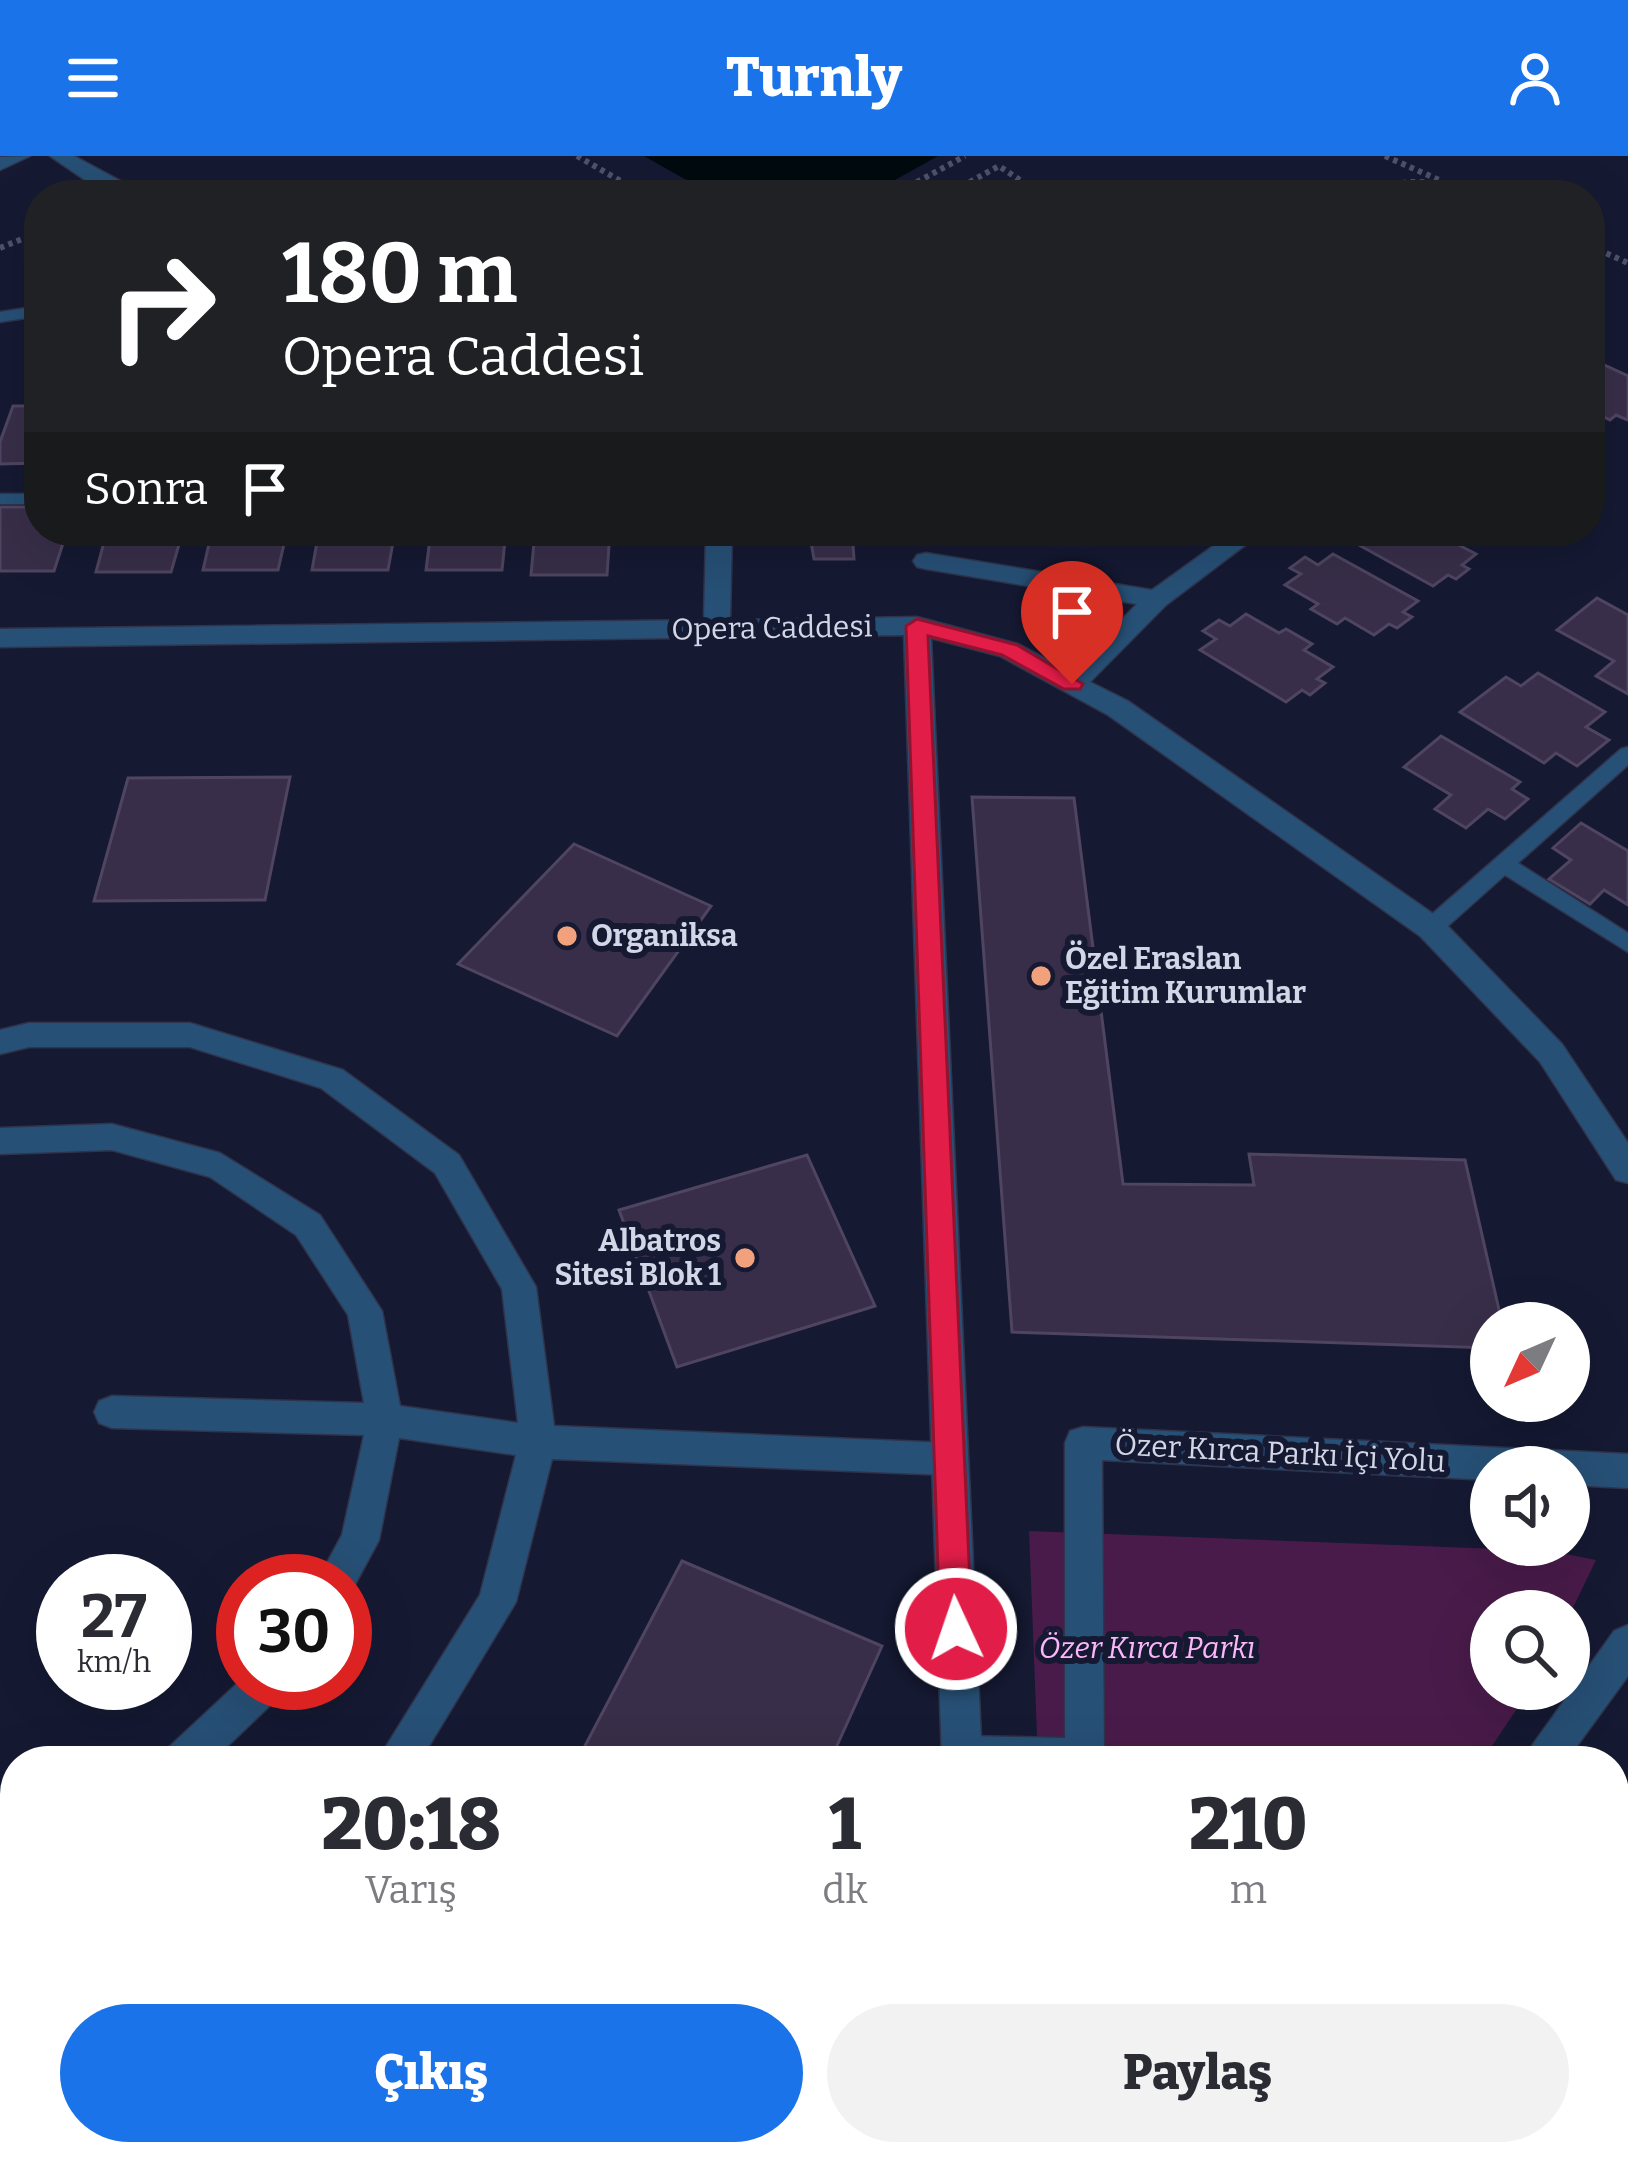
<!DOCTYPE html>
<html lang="tr">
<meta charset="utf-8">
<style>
:root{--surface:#fff;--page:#f2f2f3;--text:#2b2b33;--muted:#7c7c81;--accent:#1a73e8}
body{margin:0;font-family:Bitter,serif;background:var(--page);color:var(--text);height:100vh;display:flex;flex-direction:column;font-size:45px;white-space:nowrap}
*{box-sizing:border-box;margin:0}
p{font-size:39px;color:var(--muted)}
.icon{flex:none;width:66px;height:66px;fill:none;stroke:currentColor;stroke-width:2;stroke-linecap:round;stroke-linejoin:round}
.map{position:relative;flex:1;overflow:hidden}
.details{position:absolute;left:0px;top:1590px;width:1629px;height:420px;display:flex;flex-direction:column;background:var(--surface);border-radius:48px 48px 0 0;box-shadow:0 12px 48px #0002}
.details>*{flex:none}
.banner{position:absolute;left:24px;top:24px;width:1581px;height:366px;border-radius:48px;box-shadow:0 12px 48px #0002;background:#202124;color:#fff;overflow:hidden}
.needle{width:78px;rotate:226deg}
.tools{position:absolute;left:1470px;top:1146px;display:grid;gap:24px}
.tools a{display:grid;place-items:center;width:120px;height:120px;border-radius:50%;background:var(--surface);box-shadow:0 12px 48px #0002;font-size:60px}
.speed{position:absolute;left:36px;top:1398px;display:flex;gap:24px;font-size:60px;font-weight:700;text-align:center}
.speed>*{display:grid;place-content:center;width:156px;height:156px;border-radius:50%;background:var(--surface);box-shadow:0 12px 48px #0002;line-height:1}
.speed small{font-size:30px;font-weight:400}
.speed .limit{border:18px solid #d22;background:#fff;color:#111}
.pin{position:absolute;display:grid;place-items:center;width:102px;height:102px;color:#fff;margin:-123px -51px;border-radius:50% 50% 50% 0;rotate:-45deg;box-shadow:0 0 12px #0007}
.pin .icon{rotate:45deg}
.me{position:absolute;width:132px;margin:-66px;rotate:357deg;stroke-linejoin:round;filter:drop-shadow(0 0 9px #0008)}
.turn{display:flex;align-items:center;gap:42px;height:252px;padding:0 60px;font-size:54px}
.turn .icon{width:156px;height:156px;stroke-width:2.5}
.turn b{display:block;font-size:84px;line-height:102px}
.then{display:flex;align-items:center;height:114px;padding:0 60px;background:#0003;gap:24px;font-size:45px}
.eta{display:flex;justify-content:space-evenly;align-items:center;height:204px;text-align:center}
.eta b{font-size:72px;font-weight:800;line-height:84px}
.cta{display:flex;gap:24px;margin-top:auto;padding:24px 60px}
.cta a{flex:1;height:138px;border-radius:72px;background:var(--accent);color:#fff;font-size:48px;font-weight:800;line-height:138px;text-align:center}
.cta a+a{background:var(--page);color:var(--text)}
header{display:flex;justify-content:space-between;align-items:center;height:156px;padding:0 60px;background:var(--accent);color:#fff;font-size:54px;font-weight:800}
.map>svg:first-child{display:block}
.green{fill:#491b4a}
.water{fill:#010a0f}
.building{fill:#382e49;stroke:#4f4561;stroke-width:3}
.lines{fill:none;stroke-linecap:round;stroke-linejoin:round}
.service-casing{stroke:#2f334b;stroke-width:3}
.pedestrian-casing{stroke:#2f334b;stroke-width:3}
.minor-casing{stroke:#2f334b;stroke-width:3}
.path{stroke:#4f536a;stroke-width:6;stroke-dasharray:4.5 4.5;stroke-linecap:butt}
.service{fill:#275076;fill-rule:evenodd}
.pedestrian{fill:#275076;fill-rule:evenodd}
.minor{fill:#275076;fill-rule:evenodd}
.route{fill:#e11d48;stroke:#92132f;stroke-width:3}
.poi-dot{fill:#f1a17c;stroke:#151932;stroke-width:4.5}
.labels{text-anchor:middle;stroke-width:12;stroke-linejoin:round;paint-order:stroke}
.street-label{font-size:30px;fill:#d2d6e7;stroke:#151932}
.poi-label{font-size:30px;font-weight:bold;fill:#d2d6e7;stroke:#151932;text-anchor:start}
.park-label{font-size:30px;font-style:italic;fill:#fab6f8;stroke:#151932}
</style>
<header><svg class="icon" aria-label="menu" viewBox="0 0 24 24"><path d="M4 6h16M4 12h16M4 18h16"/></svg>Turnly<svg class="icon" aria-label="person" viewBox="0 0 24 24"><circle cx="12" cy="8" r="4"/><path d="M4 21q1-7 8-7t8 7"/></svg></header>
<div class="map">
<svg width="1628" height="2010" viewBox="0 0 1628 2010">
<rect width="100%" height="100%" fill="#151932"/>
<g class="green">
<polygon points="1029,1375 1551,1395 1596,1404 1569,1460 1569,1455 1491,1455 1491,1533 1530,1533 1482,1605 1038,1605"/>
<polygon points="1051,1995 1190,1995 1179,2010 1052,2010"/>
</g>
<polygon class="water" points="644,0 938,0 868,39 713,39"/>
<g class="building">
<polygon points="1598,206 1628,220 1628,264 1616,259 1610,264 1590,254 1590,212"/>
<polygon points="13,250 39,250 39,307 0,308 0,286"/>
<polygon points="0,351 39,351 39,375 67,375 54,415 0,415"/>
<polygon points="107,375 183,375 171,416 96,416"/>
<polygon points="212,375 287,375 278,414 203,414"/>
<polygon points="319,375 395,375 388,414 312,414"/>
<polygon points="431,375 506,375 502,414 426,414"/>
<polygon points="535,375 610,375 607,419 531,419"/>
<polygon points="809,375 852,375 854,403 814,403"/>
<polygon points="1360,375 1450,375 1455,378 1447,383 1476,398 1462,409 1469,413 1456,423 1448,419 1433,430 1348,383"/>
<polygon points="1333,398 1418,445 1403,456 1412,461 1397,472 1389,468 1374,479 1345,462 1337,468 1311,453 1318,448 1285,429 1301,418 1290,412 1305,401 1318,409"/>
<polygon points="1597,442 1628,459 1628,538 1596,520 1614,505 1557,474"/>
<polygon points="1246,458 1279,477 1286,473 1312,488 1304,494 1333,511 1317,523 1325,527 1310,539 1302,534 1286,546 1200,494 1216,483 1203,475 1219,464 1230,470"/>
<polygon points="1538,517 1605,556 1586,571 1609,584 1577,610 1556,597 1544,607 1460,556 1506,521 1521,530"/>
<polygon points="1441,580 1520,626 1512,633 1528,643 1505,663 1488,653 1466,672 1435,653 1451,639 1404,611"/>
<polygon points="290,621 265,744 94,745 128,622"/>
<polygon points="972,641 1074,642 1123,1028 1254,1029 1249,998 1465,1004 1502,1167 1491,1167 1491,1192 1012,1176"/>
<polygon points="1581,667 1628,695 1628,749 1604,734 1590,748 1549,723 1571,704 1553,692"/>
<polygon points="574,688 711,750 617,880 458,808"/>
<polygon points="807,999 875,1150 677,1211 619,1054"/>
<polygon points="682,1405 882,1490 830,1605 577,1605"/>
<polygon points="1614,1855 1628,1856 1628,1994 1617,1994 1614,1982"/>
<polygon points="372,1995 477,1995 482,2010 341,2010"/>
</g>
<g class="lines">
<defs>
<g id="service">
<polygon points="39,150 39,160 0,166 0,156"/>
<rect x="0" y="338" width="39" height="10"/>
<polygon points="1628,591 1628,609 1518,707 1628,777 1628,796 1505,719 1439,778 1423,778 1420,772 1423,766 1621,593"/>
</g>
<g id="pedestrian">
<polygon points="29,867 190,867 343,914 459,999 536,1131 554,1270 948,1287 961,1291 966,1303 961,1315 948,1319 552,1303 516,1446 420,1605 377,1605 480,1439 516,1299 399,1282 379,1384 350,1438 345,1439 345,1425 317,1425 342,1379 364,1279 112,1272 99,1267 94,1256 99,1245 112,1240 364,1247 348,1159 296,1079 210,1021 112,994 0,998 0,972 112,968 220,997 320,1059 382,1155 400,1250 518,1267 502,1133 435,1017 321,932 190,891 29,891 0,898 0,874"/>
<polygon points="1083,1271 1628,1298 1628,1332 1569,1329 1569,1311 1491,1311 1491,1324 1102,1304 1104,1605 944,1605 948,1586 962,1580 1065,1582 1065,1287 1070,1275"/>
<polygon points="243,1522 243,1527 286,1527 280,1540 212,1605 163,1605 169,1591"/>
<polygon points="15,1668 15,1710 0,1713 0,1671"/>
<polygon points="15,1823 15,1867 0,1870 0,1826"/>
</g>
<g id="minor">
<polygon points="30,0 0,14 0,1"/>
<polygon points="50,0 74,0 128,29 523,33 534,39 118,39 98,33"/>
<polygon points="706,375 732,375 730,464 917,461 1018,488 1069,515 1137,448 926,413 917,411 913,405 917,399 926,397 1152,434 1234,375 1264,375 1166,449 1090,526 1128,545 1442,764 1562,888 1628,987 1628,1027 1616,1024 1540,906 1420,780 1108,559 1000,500 931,482 982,1605 942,1605 904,479 0,491 0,473 704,464"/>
<polygon points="1628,1469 1628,1520 1566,1605 1521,1605 1614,1475"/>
<polygon points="959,1995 1005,1995 1006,2010 960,2010"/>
<polygon points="1209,1995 1261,1995 1254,2010 1203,2010"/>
</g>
</defs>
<use href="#service" class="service-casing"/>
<use href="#pedestrian" class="pedestrian-casing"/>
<use href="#minor" class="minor-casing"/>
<g class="path">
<polyline points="577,0 645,39"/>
<polyline points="1385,0 1439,24"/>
<polyline points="893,39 965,0"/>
<polyline points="946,39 999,10 1042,39"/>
<path d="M1368,39C1403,20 1430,24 1467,36"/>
<polyline points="1590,90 1628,107"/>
<polyline points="0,92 39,76"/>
</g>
<use href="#service" class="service"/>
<use href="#pedestrian" class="pedestrian"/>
<use href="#minor" class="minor"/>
</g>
<polygon class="route" points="917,463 1017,489 1083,528 1080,533 1064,533 1002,499 928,480 972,1473 967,1483 956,1488 945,1483 940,1473 906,470"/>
<g class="poi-dot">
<circle cx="567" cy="780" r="12"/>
<circle cx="1041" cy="820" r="12"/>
<circle cx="745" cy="1102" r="12"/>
</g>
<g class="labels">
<g class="street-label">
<text transform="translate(772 472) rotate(-1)" y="10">Opera Caddesi</text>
<text transform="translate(1280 1297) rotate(3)" y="10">Özer Kırca Parkı İçi Yolu</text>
</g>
<g class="poi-label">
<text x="591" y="790">Organiksa</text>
<text x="1065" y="813">Özel Eraslan<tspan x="1065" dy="34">Eğitim Kurumlar</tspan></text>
<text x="721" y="1095" text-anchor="end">Albatros<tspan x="721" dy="34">Sitesi Blok 1</tspan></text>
</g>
<g class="park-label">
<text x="1147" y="1502">Özer Kırca Parkı</text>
</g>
</g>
</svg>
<div class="tools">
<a><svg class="needle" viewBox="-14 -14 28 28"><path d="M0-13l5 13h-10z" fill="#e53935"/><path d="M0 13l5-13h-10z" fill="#7c7c81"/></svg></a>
<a><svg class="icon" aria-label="sound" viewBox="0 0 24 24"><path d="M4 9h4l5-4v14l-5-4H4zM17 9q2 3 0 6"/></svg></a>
<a><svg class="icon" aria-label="search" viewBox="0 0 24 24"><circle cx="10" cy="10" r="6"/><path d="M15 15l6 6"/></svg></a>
</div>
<div class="speed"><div>27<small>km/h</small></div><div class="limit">30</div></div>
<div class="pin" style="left:1072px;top:528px;background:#d93025"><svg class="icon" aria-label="arrive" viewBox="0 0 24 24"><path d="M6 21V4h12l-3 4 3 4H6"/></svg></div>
<svg class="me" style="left:956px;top:1473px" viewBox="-20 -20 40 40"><circle r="17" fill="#e11d48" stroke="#fff" stroke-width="3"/><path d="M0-11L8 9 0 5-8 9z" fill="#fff"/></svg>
<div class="banner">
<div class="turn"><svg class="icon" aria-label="right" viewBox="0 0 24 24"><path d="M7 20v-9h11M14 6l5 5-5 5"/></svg><div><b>180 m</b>Opera Caddesi</div></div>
<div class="then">Sonra<svg class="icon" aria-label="arrive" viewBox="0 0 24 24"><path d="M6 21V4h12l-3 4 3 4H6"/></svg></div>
</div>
<section class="details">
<div class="eta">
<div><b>20:18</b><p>Varış</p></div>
<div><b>1</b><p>dk</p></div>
<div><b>210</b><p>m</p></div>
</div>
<div class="cta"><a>Çıkış</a><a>Paylaş</a></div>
</section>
</div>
